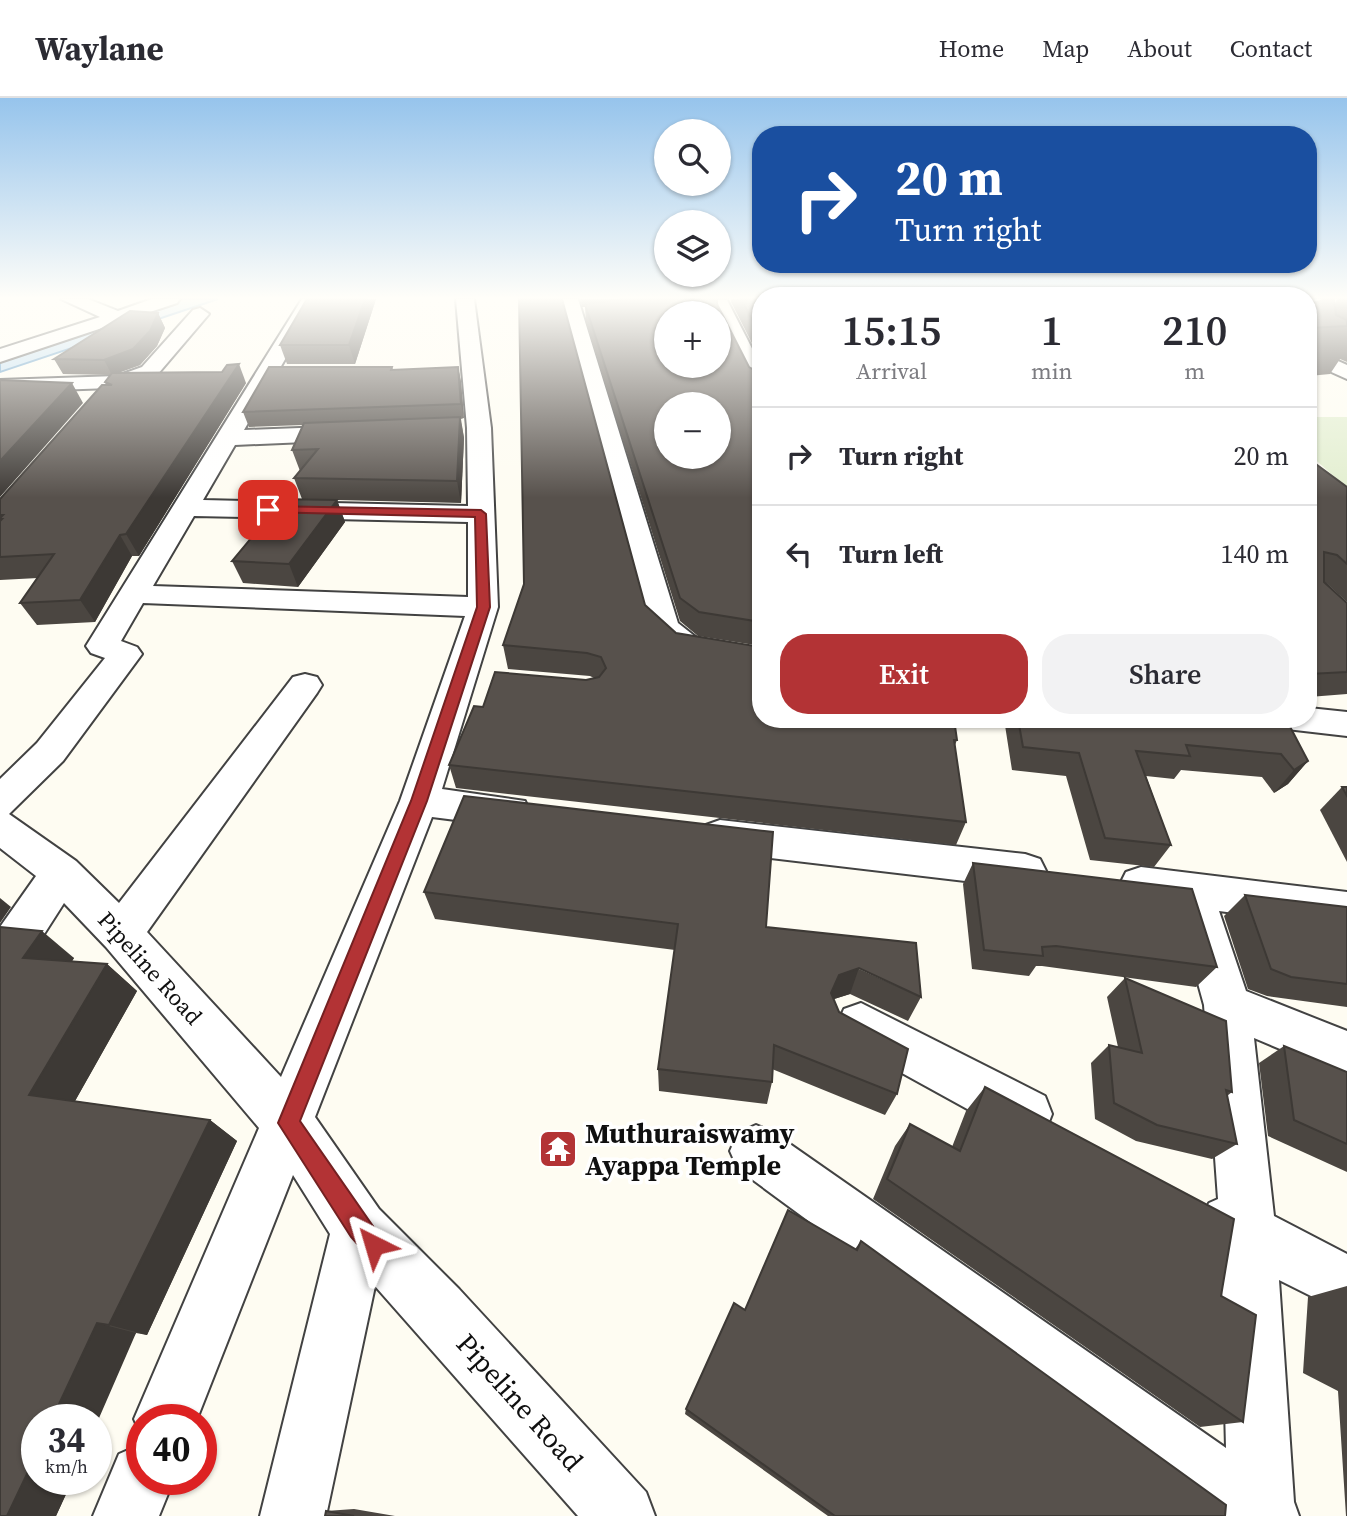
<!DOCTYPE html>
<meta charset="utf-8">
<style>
:root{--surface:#fff;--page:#f2f2f3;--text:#2b2b33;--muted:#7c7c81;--line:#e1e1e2;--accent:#b33335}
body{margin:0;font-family:"Source Serif 4",serif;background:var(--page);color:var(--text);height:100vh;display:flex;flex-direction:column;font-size:26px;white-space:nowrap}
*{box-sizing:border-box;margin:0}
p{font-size:23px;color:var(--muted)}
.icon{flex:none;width:38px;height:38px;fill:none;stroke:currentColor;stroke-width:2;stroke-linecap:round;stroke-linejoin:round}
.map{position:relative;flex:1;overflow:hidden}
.panel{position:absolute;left:752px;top:189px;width:565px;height:441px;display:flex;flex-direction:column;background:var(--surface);border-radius:28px;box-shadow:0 2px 5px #0004}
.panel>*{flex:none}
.top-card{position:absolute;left:752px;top:28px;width:565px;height:147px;border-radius:28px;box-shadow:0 2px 5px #0004;background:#1a4fa0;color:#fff;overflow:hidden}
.tools{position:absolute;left:654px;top:21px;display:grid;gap:14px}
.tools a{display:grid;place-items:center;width:77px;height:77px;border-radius:50%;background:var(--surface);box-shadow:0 2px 5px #0004;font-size:35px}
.speed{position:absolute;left:21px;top:1306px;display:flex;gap:14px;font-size:35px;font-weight:700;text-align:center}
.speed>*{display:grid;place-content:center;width:91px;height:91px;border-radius:50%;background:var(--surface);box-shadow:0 2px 5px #0004;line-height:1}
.speed small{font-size:18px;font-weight:400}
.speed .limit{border:10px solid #d22;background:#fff;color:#111}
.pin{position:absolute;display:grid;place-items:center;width:60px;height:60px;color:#fff;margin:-30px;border-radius:14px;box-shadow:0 4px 10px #0006}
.me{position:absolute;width:77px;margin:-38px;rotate:320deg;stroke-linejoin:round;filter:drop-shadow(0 0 5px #0008)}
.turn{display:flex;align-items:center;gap:24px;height:147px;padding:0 28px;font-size:32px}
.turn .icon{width:91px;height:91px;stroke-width:2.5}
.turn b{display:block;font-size:49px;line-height:60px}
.eta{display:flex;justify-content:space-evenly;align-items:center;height:119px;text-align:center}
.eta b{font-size:42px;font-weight:600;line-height:49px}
.primary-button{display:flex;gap:14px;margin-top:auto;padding:14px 28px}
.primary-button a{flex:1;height:80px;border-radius:28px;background:var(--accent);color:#fff;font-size:28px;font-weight:600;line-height:80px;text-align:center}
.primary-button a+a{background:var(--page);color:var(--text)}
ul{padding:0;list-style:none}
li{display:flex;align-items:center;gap:21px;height:98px;padding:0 28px;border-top:2px solid var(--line)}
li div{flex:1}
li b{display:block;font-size:26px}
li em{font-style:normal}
header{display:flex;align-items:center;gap:42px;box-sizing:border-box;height:98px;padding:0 35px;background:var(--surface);border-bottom:2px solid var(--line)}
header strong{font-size:33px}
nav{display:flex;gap:38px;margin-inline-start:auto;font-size:24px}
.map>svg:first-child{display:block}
.pitch{fill:#e2eecf}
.water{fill:#bbdbf1;stroke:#498dc1;stroke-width:2}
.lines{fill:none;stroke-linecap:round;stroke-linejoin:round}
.minor-casing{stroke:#424242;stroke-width:4}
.minor{fill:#fff;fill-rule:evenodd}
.wall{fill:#4b4641}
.shaded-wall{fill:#3d3935}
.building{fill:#57514c;stroke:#3d3935;stroke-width:2;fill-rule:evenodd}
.route{fill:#b33335;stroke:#742122;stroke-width:2}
.labels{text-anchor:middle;stroke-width:7;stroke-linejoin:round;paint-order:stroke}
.street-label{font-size:23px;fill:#0f0f0f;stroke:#fff}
.near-poi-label{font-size:28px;font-weight:bold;fill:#0f0f0f;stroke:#fff;text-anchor:start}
.near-street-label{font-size:28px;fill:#0f0f0f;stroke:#fff}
</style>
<header>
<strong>Waylane</strong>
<nav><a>Home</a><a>Map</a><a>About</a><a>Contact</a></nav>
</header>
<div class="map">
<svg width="1347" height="1418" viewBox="0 0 1347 1418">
<rect width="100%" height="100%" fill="#fefcf2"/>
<polygon class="pitch" points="1309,319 1347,319 1347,390 1309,356"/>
<polygon class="water" points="178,201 218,201 0,274 0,261"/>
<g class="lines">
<defs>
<g id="minor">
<polygon points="61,201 88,201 118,213 152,201 180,201 177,205 0,264 0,251 100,219"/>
<path d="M302,201H320L244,332L352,328L360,330L364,335L360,340L352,342L235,347L203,402L468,408L467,330L456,201H474L491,330L498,509L442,691L525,703L530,714L525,725L511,729L432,719L315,1019L379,1111L459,1191L646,1394L655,1418H578L375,1188L326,1418H260L330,1136L293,1077L197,1321H142V1339L134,1321L259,1030L106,849L64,805L16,880L0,886V829L36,778L0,750V681L37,645L105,560L91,555L86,548ZM194,418L468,424V499L153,488ZM143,505L465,518L400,703L281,979L147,834L317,595L322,587L317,579L305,576L293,579L119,805L76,763L9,716L63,663L142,556L137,549L121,543Z"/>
<polygon points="560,201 578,201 678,525 697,540 761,551 761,571 676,556 648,529"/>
<polygon points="709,201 727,202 761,268 761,295 750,289 719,224 719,215 715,215"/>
<polygon points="1309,201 1347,201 1347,210 1310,205"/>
<polygon points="200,210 209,216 157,277 166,278 169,283 166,288 0,294 0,282 117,278 142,269 193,212"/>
<polygon points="1309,250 1347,267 1347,281 1309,264"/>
<polygon points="1309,610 1347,614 1347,638 1278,630 1273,621 1309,621"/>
<polygon points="720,722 1025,756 1040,761 1046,773 1040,785 1025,790 720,754 706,749 700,738 706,727"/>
<polygon points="1141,769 1347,794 1347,830 1219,813 1246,893 1347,933 1347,979 1254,940 1274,1118 1347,1156 1347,1216 1279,1182 1294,1404 1299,1418 1210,1418 738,1071 730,1053 738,1035 756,1027 774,1035 1226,1350 1221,1150 1209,1143 1200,1124 1209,1105 1218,1101 1204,907 1180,820 1185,809 1126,798 1120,786 1126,774"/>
<polygon points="861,905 1045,998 1052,1016 1045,1034 1027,1041 1009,1034 844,943 837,927 844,911"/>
<polygon points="142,1346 142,1381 174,1381 159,1418 93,1418 119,1356"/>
</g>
</defs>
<use href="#minor" class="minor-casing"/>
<use href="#minor" class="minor"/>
</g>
<g class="wall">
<polygon points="376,201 355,266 287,266 280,247"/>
<polygon points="580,201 717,201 717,206 749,269 761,276 761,548 698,538 680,523 586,225 585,209 582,209"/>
<polygon points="731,201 761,201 761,263 731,204"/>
<polygon points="1337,201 1347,201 1347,264 1340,261 1330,276 1309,278 1309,206 1335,206"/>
<polygon points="158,215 165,230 157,248 140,267 118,275 246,285 139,458 132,458 95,524 37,527 20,505 38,480 0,482 0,401 106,287 105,284 110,277 63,276 54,261"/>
<polygon points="392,269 393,272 458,269 461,284 464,320 461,321 464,340 461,405 337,402 345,424 298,489 243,485 232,463 263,426 261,421 302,401 294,380 300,373 292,352 303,327 249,329 243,314"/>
<polygon points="1309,361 1347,389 1347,504 1324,483 1347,505 1347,596 1309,599"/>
<polygon points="645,507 761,621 957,642 955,647 966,724 956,747 456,690 449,667 483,609 594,580 590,578 508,571 503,547"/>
<polygon points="1004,621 1286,621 1308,663 1288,686 1274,695 1262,679 1181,672 1174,681 1146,678 1171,747 1154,769 1090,762 1066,678 1012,672"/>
<polygon points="1342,689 1347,689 1347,764 1320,712"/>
<polygon points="973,765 1217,869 1196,889 1042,868 1036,868 1029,878 972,871 963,786"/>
<polygon points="424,794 766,829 921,899 908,923 850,896 834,901 839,914 897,996 885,1017 772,971 772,984 767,1006 659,993 658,971 675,852 435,821"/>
<polygon points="1245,797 1347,809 1347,909 1267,898 1248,891 1224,818"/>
<polygon points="0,829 74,860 72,863 107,866 137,893 75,1003 210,1022 237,1043 147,1237 136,1235 37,1381 73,1381 56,1418 0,1418"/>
<polygon points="1125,880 1232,994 1227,998 1237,1046 1212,1061 1136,1043 1095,1021 1091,965 1109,947 1118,949 1107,899"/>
<polygon points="1284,948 1347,974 1347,1074 1268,1038 1259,965"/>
<polygon points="985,989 1221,1198 1243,1324 1200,1329 873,1101 895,1048 910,1026 952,1049 966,1013"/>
<polygon points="861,1143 1225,1418 828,1418 685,1316 686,1311 745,1212 855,1151"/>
<polygon points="1347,1188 1347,1418 1346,1418 1338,1293 1303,1275 1308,1199"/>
<polygon points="354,1411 395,1418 325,1418 326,1413"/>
</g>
<g class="shaded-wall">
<polygon points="365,201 376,201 355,266 349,247"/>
<polygon points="582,201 647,201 585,206 585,209 582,209"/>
<polygon points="158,215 165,230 157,248 140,267 112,277 104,262"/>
<polygon points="239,266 246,285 139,458 126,436"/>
<polygon points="458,269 461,284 464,320 461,306"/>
<polygon points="72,285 83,305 0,399 0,363"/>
<polygon points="460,319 464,340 461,405 457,383"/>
<polygon points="337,402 345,424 298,489 289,466"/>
<polygon points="120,437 132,458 95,524 80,502"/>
<polygon points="1308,663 1288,686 1274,695 1294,672"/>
<polygon points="0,800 11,809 0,825"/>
<polygon points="42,833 74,860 57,887 23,860"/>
<polygon points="107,866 137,893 66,1019 29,997"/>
<polygon points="859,870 850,896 831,902 831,895 839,877"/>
<polygon points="210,1022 237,1043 147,1237 109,1227"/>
<polygon points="97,1225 136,1235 96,1327 96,1321 52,1321"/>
<polygon points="37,1355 37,1381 73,1381 56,1418 7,1418"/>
</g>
<g class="building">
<polygon points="307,201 365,201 349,247 280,247"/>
<polygon points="519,201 562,201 645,507 676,535 761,549 761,621 954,621 957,642 954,642 966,724 449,667 474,608 483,609 495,574 586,582 599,579 606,570 601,559 587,555 503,547 524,486"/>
<path d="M625,201H717V206L749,269L761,276V524L699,514L680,500L585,206ZM667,215H719V268H667ZM667,306H719V359H667Z"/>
<polygon points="741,201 761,201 761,239"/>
<polygon points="1327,201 1334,201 1336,217 1347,222 1347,228 1309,230 1309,206"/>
<polygon points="130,213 158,215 150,233 133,251 104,262 54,261"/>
<polygon points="239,266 126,436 120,437 80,502 20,505 54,456 0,459 0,423 2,421 0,421 0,420 3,417 0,417 0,401 102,287 112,287 105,284 112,275 222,274 227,267"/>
<polygon points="269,269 392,269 391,272 458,269 461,306 243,314"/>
<polygon points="0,282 72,285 0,363"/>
<polygon points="460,319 457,383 294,380 318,351 292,352 304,325"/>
<polygon points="1309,361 1347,389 1347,466 1337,457 1324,454 1324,484 1347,505 1347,574 1309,576"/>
<polygon points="277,401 337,402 289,466 232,463 267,421 261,421"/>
<polygon points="1018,621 1286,621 1308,663 1294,672 1281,656 1186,647 1190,658 1136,653 1171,747 1105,740 1079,655 1023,649"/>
<polygon points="1342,689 1347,689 1347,698"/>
<polygon points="464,698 773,734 766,829 916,845 921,899 859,870 839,877 831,895 839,914 908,951 897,996 774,947 772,984 658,971 678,826 424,794"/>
<polygon points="973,765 1192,791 1217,869 1056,848 1042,849 1043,858 984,852"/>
<polygon points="1245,797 1347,809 1347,886 1291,879 1271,871"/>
<polygon points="0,829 42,833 23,860 107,866 29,997 210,1022 109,1227 97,1225 52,1321 37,1321 37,1355 7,1418 0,1418"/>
<polygon points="1125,880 1226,923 1232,994 1226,992 1237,1046 1157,1027 1114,1005 1109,947 1142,955"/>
<polygon points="1284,948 1347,974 1347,1046 1294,1022"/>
<polygon points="985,989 1234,1121 1221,1198 1256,1217 1243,1324 887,1081 910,1026 960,1053"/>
<polygon points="788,1112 857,1152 861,1143 1226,1407 1225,1418 835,1418 686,1311 734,1205 745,1212"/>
<polygon points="326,1413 354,1418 325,1418"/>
</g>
<linearGradient id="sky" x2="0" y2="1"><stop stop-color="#96c4ec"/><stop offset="0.5" stop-color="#fffef9"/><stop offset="1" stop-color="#fffef9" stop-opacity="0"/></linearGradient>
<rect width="1347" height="400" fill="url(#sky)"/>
<polygon class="route" points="268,408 481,412 486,416 490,509 427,703 300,1023 386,1147 383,1156 374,1159 366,1156 351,1139 278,1025 411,703 477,509 475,419 264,414 264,409"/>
<defs>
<symbol id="temple-square" viewBox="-11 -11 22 22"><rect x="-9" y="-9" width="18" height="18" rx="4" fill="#b33335" stroke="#fff"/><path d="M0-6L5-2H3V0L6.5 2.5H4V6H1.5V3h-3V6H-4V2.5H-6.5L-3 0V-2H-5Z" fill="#fff"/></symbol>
</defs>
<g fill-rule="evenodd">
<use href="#temple-square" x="536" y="1029" width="44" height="44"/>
</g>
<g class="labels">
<g class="street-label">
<text transform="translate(150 870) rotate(48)" y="8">Pipeline Road</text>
</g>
<g class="near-poi-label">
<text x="585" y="1045">Muthuraiswamy<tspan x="585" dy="32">Ayappa Temple</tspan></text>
</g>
<g class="near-street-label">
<text transform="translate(520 1304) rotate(48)" y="10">Pipeline Road</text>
</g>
</g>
</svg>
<div class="tools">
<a><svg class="icon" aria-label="search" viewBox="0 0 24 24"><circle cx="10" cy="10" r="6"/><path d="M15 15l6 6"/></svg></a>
<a><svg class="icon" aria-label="layers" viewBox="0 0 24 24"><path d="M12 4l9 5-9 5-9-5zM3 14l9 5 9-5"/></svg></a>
<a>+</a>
<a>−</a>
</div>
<div class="speed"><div>34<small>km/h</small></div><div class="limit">40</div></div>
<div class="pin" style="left:268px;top:412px;background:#d93025"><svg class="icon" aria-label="arrive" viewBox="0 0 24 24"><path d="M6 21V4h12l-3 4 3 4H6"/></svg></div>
<svg class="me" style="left:374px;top:1147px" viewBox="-20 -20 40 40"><path d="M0-17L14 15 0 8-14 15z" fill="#b33335" stroke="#fff" stroke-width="4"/></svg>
<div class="top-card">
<div class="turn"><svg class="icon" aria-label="right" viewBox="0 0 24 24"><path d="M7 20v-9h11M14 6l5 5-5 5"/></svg><div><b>20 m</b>Turn right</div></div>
</div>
<section class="panel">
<div class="eta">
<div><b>15:15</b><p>Arrival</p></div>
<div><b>1</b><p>min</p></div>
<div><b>210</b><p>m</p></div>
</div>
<ul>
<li><svg class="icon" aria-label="right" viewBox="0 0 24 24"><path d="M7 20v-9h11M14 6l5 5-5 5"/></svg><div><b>Turn right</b></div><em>20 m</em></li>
<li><svg class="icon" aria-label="left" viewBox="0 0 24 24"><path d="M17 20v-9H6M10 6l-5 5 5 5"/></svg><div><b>Turn left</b></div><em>140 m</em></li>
</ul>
<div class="primary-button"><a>Exit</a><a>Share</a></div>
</section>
</div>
